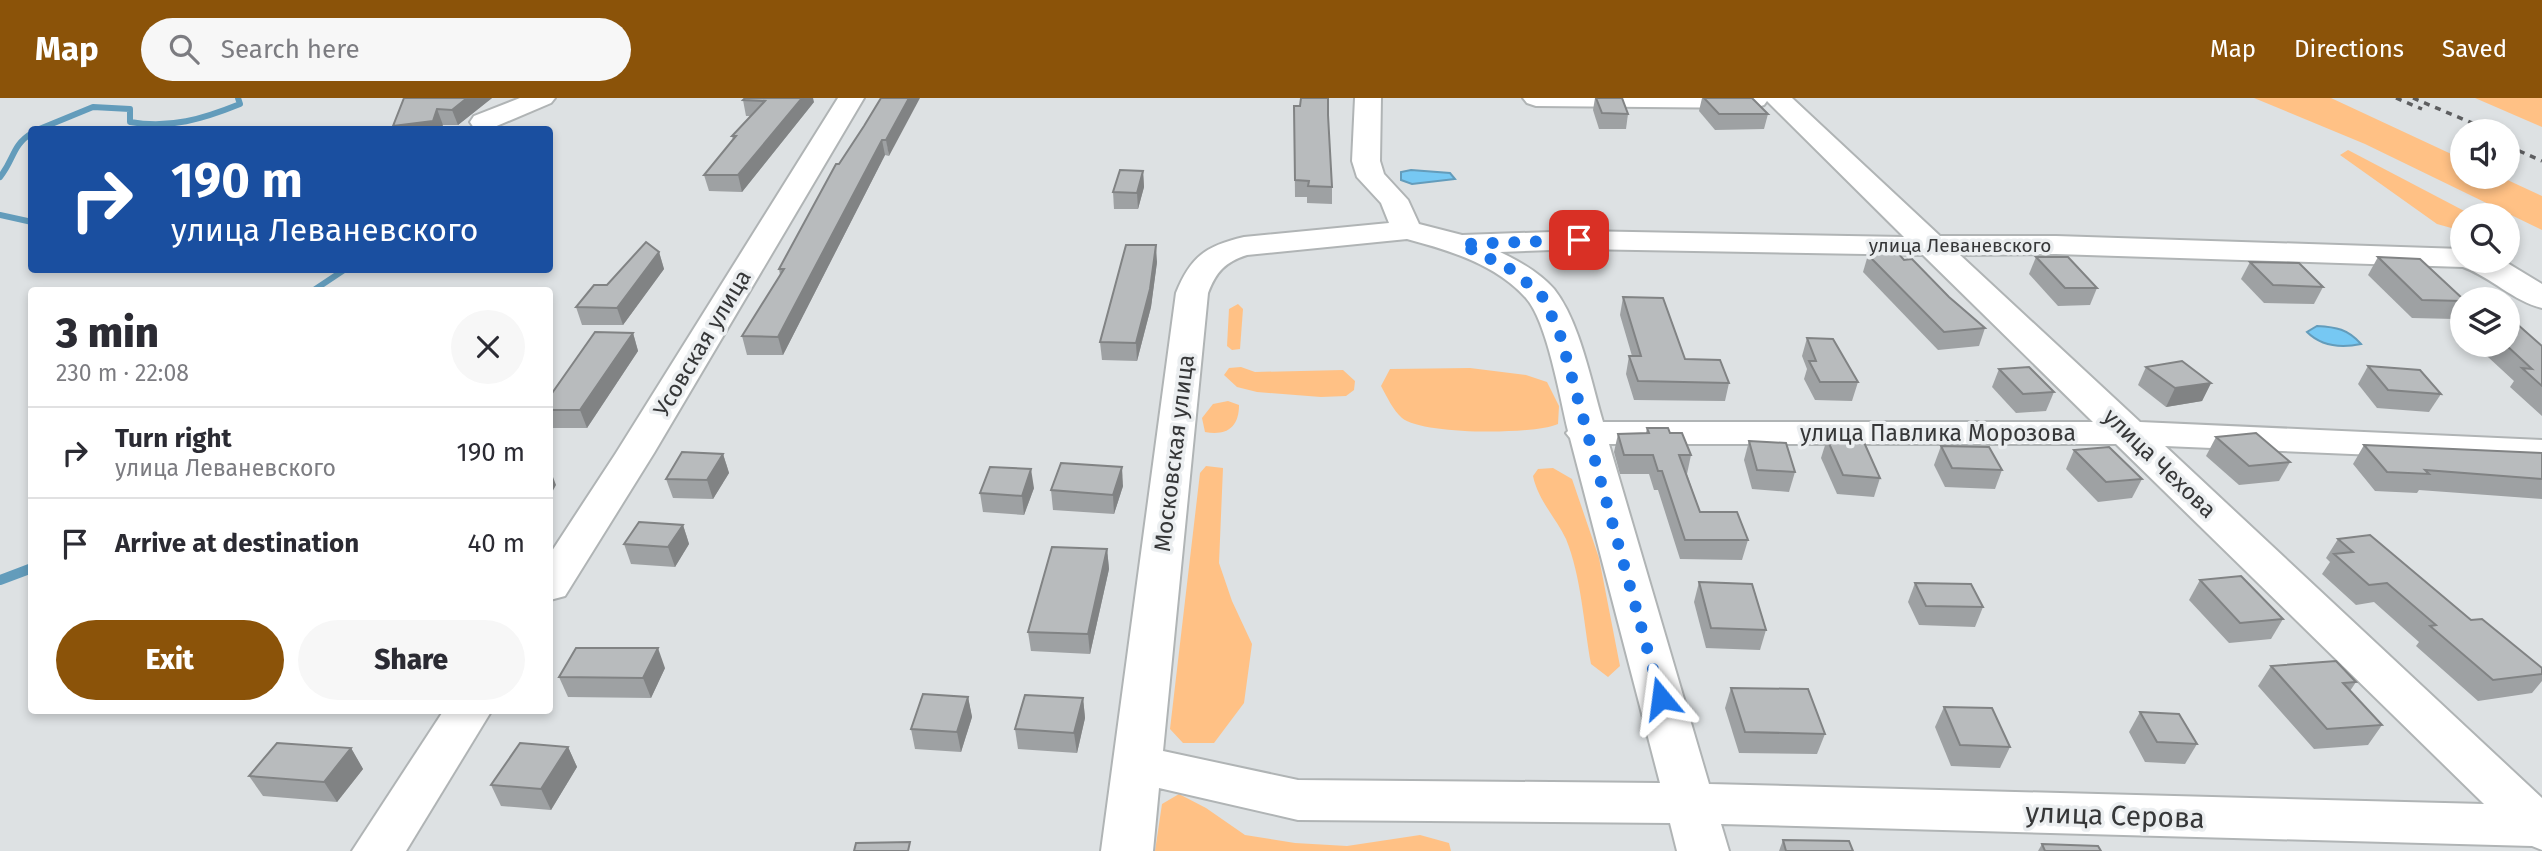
<!DOCTYPE html>
<meta charset="utf-8">
<style>
:root{--surface:#fff;--page:#f7f7f7;--text:#2b2b33;--muted:#7c7c81;--line:#e1e1e2;--accent:#8b5309}
body{margin:0;font-family:"Fira Sans",sans-serif;background:var(--page);color:var(--text);height:100vh;display:flex;flex-direction:column;font-size:26px;white-space:nowrap}
*{box-sizing:border-box;margin:0}
p{font-size:23px;color:var(--muted)}
.icon{flex:none;width:38px;height:38px;fill:none;stroke:currentColor;stroke-width:2;stroke-linecap:round;stroke-linejoin:round}
.map{position:relative;flex:1;overflow:hidden}
.side{position:absolute;left:28px;top:189px;width:525px;height:427px;display:flex;flex-direction:column;background:var(--surface);border-radius:7px;box-shadow:0 4px 10px #0003}
.side>*{flex:none}
.hud{position:absolute;left:28px;top:28px;width:525px;height:147px;border-radius:7px;box-shadow:0 4px 10px #0003;background:#1a4fa0;color:#fff;overflow:hidden}
.tools{position:absolute;left:2450px;top:21px;display:grid;gap:14px}
.tools a{display:grid;place-items:center;width:70px;height:70px;border-radius:50%;background:var(--surface);box-shadow:0 4px 10px #0003;font-size:35px}
.pin{position:absolute;display:grid;place-items:center;width:60px;height:60px;color:#fff;margin:-30px;border-radius:14px;box-shadow:0 4px 10px #0006}
.me{position:absolute;width:77px;margin:-38px;rotate:344deg;stroke-linejoin:round;filter:drop-shadow(0 0 5px #0008)}
.turn{display:flex;align-items:center;gap:24px;height:147px;padding:0 28px;font-size:32px}
.turn .icon{width:91px;height:91px;stroke-width:2.5}
.turn b{display:block;font-size:49px;line-height:60px}
.round{display:grid;place-items:center;flex:none;width:74px;height:74px;border-radius:37px;background:var(--page)}
.head{display:flex;align-items:center;justify-content:space-between;height:119px;padding:0 28px}
h1{font-size:42px;font-weight:800;line-height:52px}
.cta{display:flex;gap:14px;margin-top:auto;padding:14px 28px}
.cta a{flex:1;height:80px;border-radius:42px;background:var(--accent);color:#fff;font-size:28px;font-weight:800;line-height:80px;text-align:center}
.cta a+a{background:var(--page);color:var(--text)}
ul{padding:0;list-style:none}
li{display:flex;align-items:center;gap:21px;height:91px;padding:0 28px;border-top:2px solid var(--line)}
li div{flex:1}
li b{display:block;font-size:26px}
li em{font-style:normal}
header{display:flex;align-items:center;gap:42px;box-sizing:border-box;height:98px;padding:0 35px;background:var(--accent);color:#fff}
header strong{font-size:33px}
nav{display:flex;gap:38px;margin-inline-start:auto;font-size:24px}
.search{width:490px;height:63px;background:var(--page);display:flex;align-items:center;gap:18px;box-sizing:border-box;padding:0 24px;border-radius:38px;color:var(--muted);font-size:26px}
.map>svg:first-child{display:block}
.green{fill:#ffc185}
.water{fill:#76c8f3;stroke:#639cbb;stroke-width:2}
.lines{fill:none;stroke-linecap:round;stroke-linejoin:round}
.stream-far1{stroke:#639cbb;stroke-width:6}
.stream{stroke:#639cbb;stroke-width:10}
.minor-casing{stroke:#b0b4b5;stroke-width:4}
.minor{fill:#fff;fill-rule:evenodd}
.rail{stroke:#5d5e60;stroke-width:3.5;stroke-dasharray:6 6;stroke-linecap:butt}
.wall{fill:#9ea1a3}
.shaded-wall{fill:#818384}
.building{fill:#b8bbbd;stroke:#818384;stroke-width:2}
.route{stroke:#1a73e8;stroke-width:12;stroke-dasharray:0 21.6}
.labels{text-anchor:middle;stroke-width:7;stroke-linejoin:round;paint-order:stroke}
.far-street-label{font-size:19px;fill:#363738;stroke:#ebeef0}
.street-label{font-size:23px;fill:#363738;stroke:#ebeef0}
.near-street-label{font-size:28px;fill:#363738;stroke:#ebeef0}
</style>
<header>
<strong>Map</strong>
<div class="search"><svg class="icon" aria-label="search" viewBox="0 0 24 24"><circle cx="10" cy="10" r="6"/><path d="M15 15l6 6"/></svg>Search here</div>
<nav><a>Map</a><a>Directions</a><a>Saved</a></nav>
</header>
<div class="map">
<svg width="2542" height="753" viewBox="0 0 2542 753">
<rect width="100%" height="100%" fill="#dde1e3"/>
<g class="green">
<polygon points="2254,0 2331,0 2462,61 2462,79 2501,79 2542,98 2542,132 2365,46"/>
<polygon points="2475,0 2542,0 2542,29"/>
<polygon points="2348,52 2472,117 2462,117 2462,133 2437,126 2340,57"/>
<polygon points="1238,206 1243,211 1240,251 1232,252 1227,248 1229,211"/>
<polygon points="1241,269 1255,274 1343,272 1355,283 1354,292 1346,298 1321,299 1257,294 1237,289 1224,277 1229,270"/>
<path d="M1470,270L1526,277L1547,284L1559,308L1558,326C1534,337 1422,337 1402,320C1393,312 1387,299 1381,288L1390,271Z"/>
<path d="M1228,303L1239,307C1239,329 1227,338 1205,334L1202,320L1213,306Z"/>
<polygon points="1206,368 1223,370 1219,465 1232,503 1252,546 1244,605 1214,645 1183,645 1170,631 1200,375"/>
<path d="M1553,370L1572,381L1599,460L1620,568L1608,579L1591,566C1584,528 1581,477 1566,441C1556,420 1538,402 1533,378L1538,371Z"/>
<polygon points="1179,696 1206,710 1245,737 1295,745 1347,748 1420,737 1449,745 1451,753 1155,753 1162,706"/>
</g>
<g class="water">
<polygon points="1411,72 1450,75 1455,81 1412,86 1401,82 1401,74"/>
<path d="M2317,228C2336,229 2348,231 2361,246C2341,250 2322,249 2307,234Z"/>
</g>
<g class="lines">
<g class="stream-far1">
<path d="M37,32L93,9L130,11V24C170,31 203,21 240,6L238,0"/>
<path d="M0,79C14,62 12,47 32,35"/>
<polyline points="0,117 32,124"/>
<polyline points="314,192 344,172"/>
</g>
<polyline class="stream" points="0,482 32,470"/>
<defs>
<g id="minor">
<polygon points="520,0 555,0 551,5 492,30 474,30 470,24 474,18"/>
<polygon points="838,0 864,0 654,355 565,498 550,502 550,456 616,355"/>
<path d="M1355,0H1381L1380,63L1384,76L1408,102L1419,126L1462,137L1579,133L1904,139L1767,3L1764,7L1755,10L1536,8L1527,5L1523,0H1792L1940,138H2056L2462,151V163H2504L2542,186V210C2513,203 2491,179 2463,169L2056,156L1960,157L2140,324L2542,342V364L2165,348L2542,700V752L2532,748L1721,726L1729,753H1677L1670,725L1298,722L1159,690L1153,753H1101L1176,195C1191,158 1206,148 1244,139L1389,125L1381,105L1357,79L1352,63ZM1407,141C1448,152 1496,166 1526,200C1547,223 1560,300 1568,333L1566,335L1570,340L1660,685L1298,682L1163,653L1208,195C1216,174 1225,164 1247,157ZM1579,151L1923,157L2093,324H1603C1591,284 1580,224 1554,191C1540,175 1519,163 1500,154ZM1609,346H2116L2484,706L1709,686Z"/>
<polygon points="444,612 492,612 406,753 352,753"/>
</g>
</defs>
<use href="#minor" class="minor-casing"/>
<use href="#minor" class="minor"/>
<g class="rail">
<polyline points="2396,0 2422,11"/>
<polyline points="2413,0 2491,33"/>
<polyline points="2508,48 2542,63"/>
</g>
</g>
<g class="wall">
<polygon points="404,0 492,0 458,27 443,27"/>
<polygon points="881,0 889,58 885,57 783,257 747,257 742,238 780,177 779,171"/>
<polygon points="1595,0 1622,0 1628,16 1626,31 1599,31 1593,12"/>
<polygon points="1702,0 1752,0 1768,16 1764,31 1715,32 1699,13"/>
<polygon points="743,2 814,4 742,94 709,93 704,77 733,42 732,38 750,18 746,18"/>
<polygon points="1294,8 1300,8 1328,17 1332,89 1332,106 1307,105 1307,99 1295,99"/>
<polygon points="1143,73 1144,89 1138,111 1114,111 1113,94"/>
<polygon points="659,154 664,171 623,227 582,227 576,209 607,187"/>
<polygon points="1868,157 1904,162 1985,230 1979,248 1938,252 1863,174"/>
<polygon points="2036,159 2097,190 2090,207 2058,208 2029,176"/>
<polygon points="2378,159 2462,201 2462,209 2455,221 2412,220 2368,177"/>
<polygon points="1157,164 1151,209 1137,263 1102,262 1100,244"/>
<polygon points="2250,164 2323,189 2314,206 2264,205 2241,181"/>
<polygon points="1623,199 1685,261 1729,285 1725,303 1634,302 1626,276 1629,258 1632,258 1620,217"/>
<polygon points="633,235 638,253 587,330 550,330 550,298"/>
<polygon points="1807,240 1858,284 1852,303 1815,302 1804,281 1807,271 1802,258"/>
<polygon points="2475,247 2542,248 2542,318 2510,289 2514,283"/>
<polygon points="2368,268 2441,296 2429,314 2377,310 2358,286"/>
<polygon points="2146,269 2211,285 2202,303 2166,309 2138,287"/>
<polygon points="1999,271 2054,294 2046,313 2016,315 1992,289"/>
<polygon points="1647,330 1670,335 1691,357 1687,376 1700,414 1748,442 1742,462 1680,461 1658,392 1654,392 1649,376 1620,376 1614,354 1618,336 1646,335"/>
<polygon points="2216,339 2290,364 2279,383 2239,387 2206,358"/>
<polygon points="1827,341 1880,380 1874,399 1837,396 1821,360"/>
<polygon points="1749,343 1795,374 1789,394 1752,391 1744,362"/>
<polygon points="2364,347 2542,355 2542,401 2419,392 2417,395 2375,393 2353,366"/>
<polygon points="1941,348 2002,372 1995,391 1945,389 1934,367"/>
<polygon points="2074,352 2142,381 2132,400 2098,404 2066,371"/>
<polygon points="723,356 729,375 713,401 673,400 666,381"/>
<polygon points="1123,388 1114,416 1053,412 1051,392"/>
<polygon points="1034,390 1024,417 983,414 980,395"/>
<polygon points="683,427 689,446 675,469 631,466 624,446"/>
<polygon points="2338,441 2471,522 2542,570 2542,583 2532,595 2478,603 2416,548 2419,544 2374,504 2356,507 2322,476 2330,464 2326,460"/>
<polygon points="1107,451 1109,471 1090,556 1031,553 1028,534"/>
<polygon points="2200,482 2283,521 2271,541 2229,545 2189,502"/>
<polygon points="1699,484 1766,532 1760,552 1706,550 1694,504"/>
<polygon points="1915,485 1983,509 1975,529 1919,527 1908,504"/>
<polygon points="2271,568 2356,584 2350,593 2382,627 2368,647 2314,651 2258,588"/>
<polygon points="665,570 651,600 568,599 559,579"/>
<polygon points="1731,590 1825,636 1817,656 1739,655 1725,610"/>
<polygon points="968,599 972,619 961,654 915,651 911,631"/>
<polygon points="1083,600 1085,620 1077,655 1018,651 1015,631"/>
<polygon points="1944,609 2010,649 2000,670 1951,668 1935,629"/>
<polygon points="2140,614 2197,646 2185,666 2145,664 2129,634"/>
<polygon points="568,649 577,669 551,712 501,708 491,687"/>
<polygon points="351,650 363,671 337,704 263,698 249,678"/>
<polygon points="1783,742 1853,753 1779,753"/>
<polygon points="2042,746 2101,753 2038,753"/>
</g>
<g class="shaded-wall">
<polygon points="467,0 492,0 458,27 452,12"/>
<polygon points="802,0 813,0 814,4 742,94 738,77"/>
<polygon points="909,0 920,0 889,58 886,42"/>
<polygon points="437,11 443,27 441,32 395,32 393,28"/>
<polygon points="882,42 885,57 783,257 778,239"/>
<polygon points="1143,73 1144,89 1138,111 1137,95"/>
<polygon points="1156,147 1157,164 1151,209 1137,263 1136,245"/>
<polygon points="659,154 664,171 623,227 617,210"/>
<polygon points="633,235 638,253 587,330 580,312"/>
<polygon points="2211,285 2202,303 2166,309 2175,290"/>
<polygon points="723,356 729,375 713,401 707,382"/>
<polygon points="1122,369 1123,388 1114,416 1113,397"/>
<polygon points="550,371 556,387 550,398"/>
<polygon points="1031,371 1034,390 1024,417 1022,398"/>
<polygon points="683,427 689,446 675,469 668,449"/>
<polygon points="1107,451 1109,471 1090,556 1088,536"/>
<polygon points="658,550 665,570 651,600 643,580"/>
<polygon points="968,599 972,619 961,654 957,634"/>
<polygon points="1083,600 1085,620 1077,655 1074,635"/>
<polygon points="568,649 577,669 551,712 541,691"/>
<polygon points="351,650 363,671 337,704 324,684"/>
</g>
<g class="building">
<polygon points="404,0 467,0 452,12 437,11 433,23 393,28"/>
<polygon points="745,0 802,0 738,77 704,77 736,38 732,38 765,3 743,2"/>
<polygon points="881,0 909,0 886,42 882,42 778,239 742,238 784,171 779,171 836,66 839,66 864,28"/>
<polygon points="1301,0 1328,0 1328,17 1332,89 1308,88 1309,83 1295,82 1294,8 1300,8"/>
<polygon points="1596,0 1622,0 1628,16 1602,15"/>
<polygon points="1704,0 1752,0 1768,16 1719,16"/>
<polygon points="1120,72 1143,73 1137,95 1113,94"/>
<polygon points="646,144 659,154 617,210 576,209 594,187 607,187"/>
<polygon points="1126,147 1156,147 1150,191 1136,245 1100,244"/>
<polygon points="1897,154 1904,162 1912,161 1949,199 1985,230 1944,234 1868,157"/>
<polygon points="2036,159 2068,159 2097,190 2065,190"/>
<polygon points="2378,159 2420,161 2463,201 2462,203 2422,202"/>
<polygon points="2250,164 2299,165 2323,189 2273,187"/>
<polygon points="1623,199 1663,200 1685,261 1720,262 1729,285 1638,283 1629,258 1641,258"/>
<polygon points="2508,218 2542,248 2542,288 2522,270 2532,271 2506,247 2508,247"/>
<polygon points="595,234 633,235 580,312 550,312 550,298"/>
<polygon points="1807,240 1833,241 1858,284 1820,284 1809,263 1816,263"/>
<polygon points="2182,263 2211,285 2175,290 2146,269"/>
<polygon points="2368,268 2420,272 2441,296 2388,292"/>
<polygon points="2029,269 2054,294 2023,296 1999,271"/>
<polygon points="1647,330 1668,330 1670,335 1682,335 1691,357 1679,357 1700,414 1737,414 1748,442 1685,442 1662,373 1658,373 1653,357 1624,357 1618,336 1649,335"/>
<polygon points="2256,335 2290,364 2249,368 2216,339"/>
<polygon points="1827,341 1863,342 1880,380 1843,377"/>
<polygon points="1749,343 1786,345 1795,374 1757,372"/>
<polygon points="2364,347 2542,355 2542,381 2425,372 2429,376 2387,374"/>
<polygon points="1941,348 1989,349 2002,372 1952,370"/>
<polygon points="2109,349 2142,381 2106,384 2074,352"/>
<polygon points="682,354 723,356 707,382 666,381"/>
<polygon points="1061,365 1122,369 1113,397 1051,392"/>
<polygon points="990,369 1031,371 1022,398 980,395"/>
<polygon points="639,424 683,427 668,449 624,446"/>
<polygon points="2370,437 2471,522 2482,521 2542,570 2542,576 2493,582 2430,528 2436,527 2387,485 2369,487 2334,456 2353,454 2338,441"/>
<polygon points="1052,449 1107,451 1088,536 1028,534"/>
<polygon points="2241,478 2283,521 2240,525 2200,482"/>
<polygon points="1699,484 1752,486 1766,532 1711,530"/>
<polygon points="1915,485 1971,486 1983,509 1926,508"/>
<polygon points="576,550 658,550 643,580 559,579"/>
<polygon points="2336,563 2356,584 2343,585 2382,627 2327,631 2271,568"/>
<polygon points="1731,590 1808,591 1825,636 1745,634"/>
<polygon points="923,596 968,599 957,634 911,631"/>
<polygon points="1025,597 1083,600 1074,635 1015,631"/>
<polygon points="1944,609 1992,610 2010,649 1960,647"/>
<polygon points="2140,614 2179,616 2197,646 2157,644"/>
<polygon points="277,645 351,650 324,684 249,678"/>
<polygon points="520,645 568,649 541,691 491,687"/>
<polygon points="1783,742 1849,743 1853,753 1786,753"/>
<polygon points="910,744 908,753 854,753 856,745"/>
<polygon points="2042,746 2098,748 2101,753 2045,753"/>
</g>
<g class="lines">
<polyline class="route" points="1579,142 1461,146 1510,171 1541,196 1559,233 1661,600"/>
</g>
<g class="labels">
<g class="far-street-label">
<text x="1960" y="154">улица Леваневского</text>
</g>
<g class="street-label">
<text transform="translate(702 245) rotate(-59)" y="8">Усовская улица</text>
<text x="1938" y="343">улица Павлика Морозова</text>
<text transform="translate(1174 355) rotate(-83)" y="8">Московская улица</text>
<text transform="translate(2160 365) rotate(44)" y="8">улица Чехова</text>
</g>
<g class="near-street-label">
<text transform="translate(2115 717) rotate(2)" y="10">улица Серова</text>
</g>
</g>
</svg>
<div class="tools">
<a><svg class="icon" aria-label="sound" viewBox="0 0 24 24"><path d="M4 9h4l5-4v14l-5-4H4zM17 9q2 3 0 6"/></svg></a>
<a><svg class="icon" aria-label="search" viewBox="0 0 24 24"><circle cx="10" cy="10" r="6"/><path d="M15 15l6 6"/></svg></a>
<a><svg class="icon" aria-label="layers" viewBox="0 0 24 24"><path d="M12 4l9 5-9 5-9-5zM3 14l9 5 9-5"/></svg></a>
</div>
<div class="pin" style="left:1579px;top:142px;background:#d93025"><svg class="icon" aria-label="arrive" viewBox="0 0 24 24"><path d="M6 21V4h12l-3 4 3 4H6"/></svg></div>
<svg class="me" style="left:1661px;top:600px" viewBox="-20 -20 40 40"><path d="M0-17L14 15 0 8-14 15z" fill="#1a73e8" stroke="#fff" stroke-width="4"/></svg>
<div class="hud">
<div class="turn"><svg class="icon" aria-label="right" viewBox="0 0 24 24"><path d="M7 20v-9h11M14 6l5 5-5 5"/></svg><div><b>190 m</b>улица Леваневского</div></div>
</div>
<section class="side">
<div class="head"><div><h1>3 min</h1><p>230 m · 22:08</p></div><a class="round"><svg class="icon" aria-label="close" viewBox="0 0 24 24"><path d="M6 6l12 12M18 6L6 18"/></svg></a></div>
<ul>
<li><svg class="icon" aria-label="right" viewBox="0 0 24 24"><path d="M7 20v-9h11M14 6l5 5-5 5"/></svg><div><b>Turn right</b><p>улица Леваневского</p></div><em>190 m</em></li>
<li><svg class="icon" aria-label="arrive" viewBox="0 0 24 24"><path d="M6 21V4h12l-3 4 3 4H6"/></svg><div><b>Arrive at destination</b></div><em>40 m</em></li>
</ul>
<div class="cta"><a>Exit</a><a>Share</a></div>
</section>
</div>
